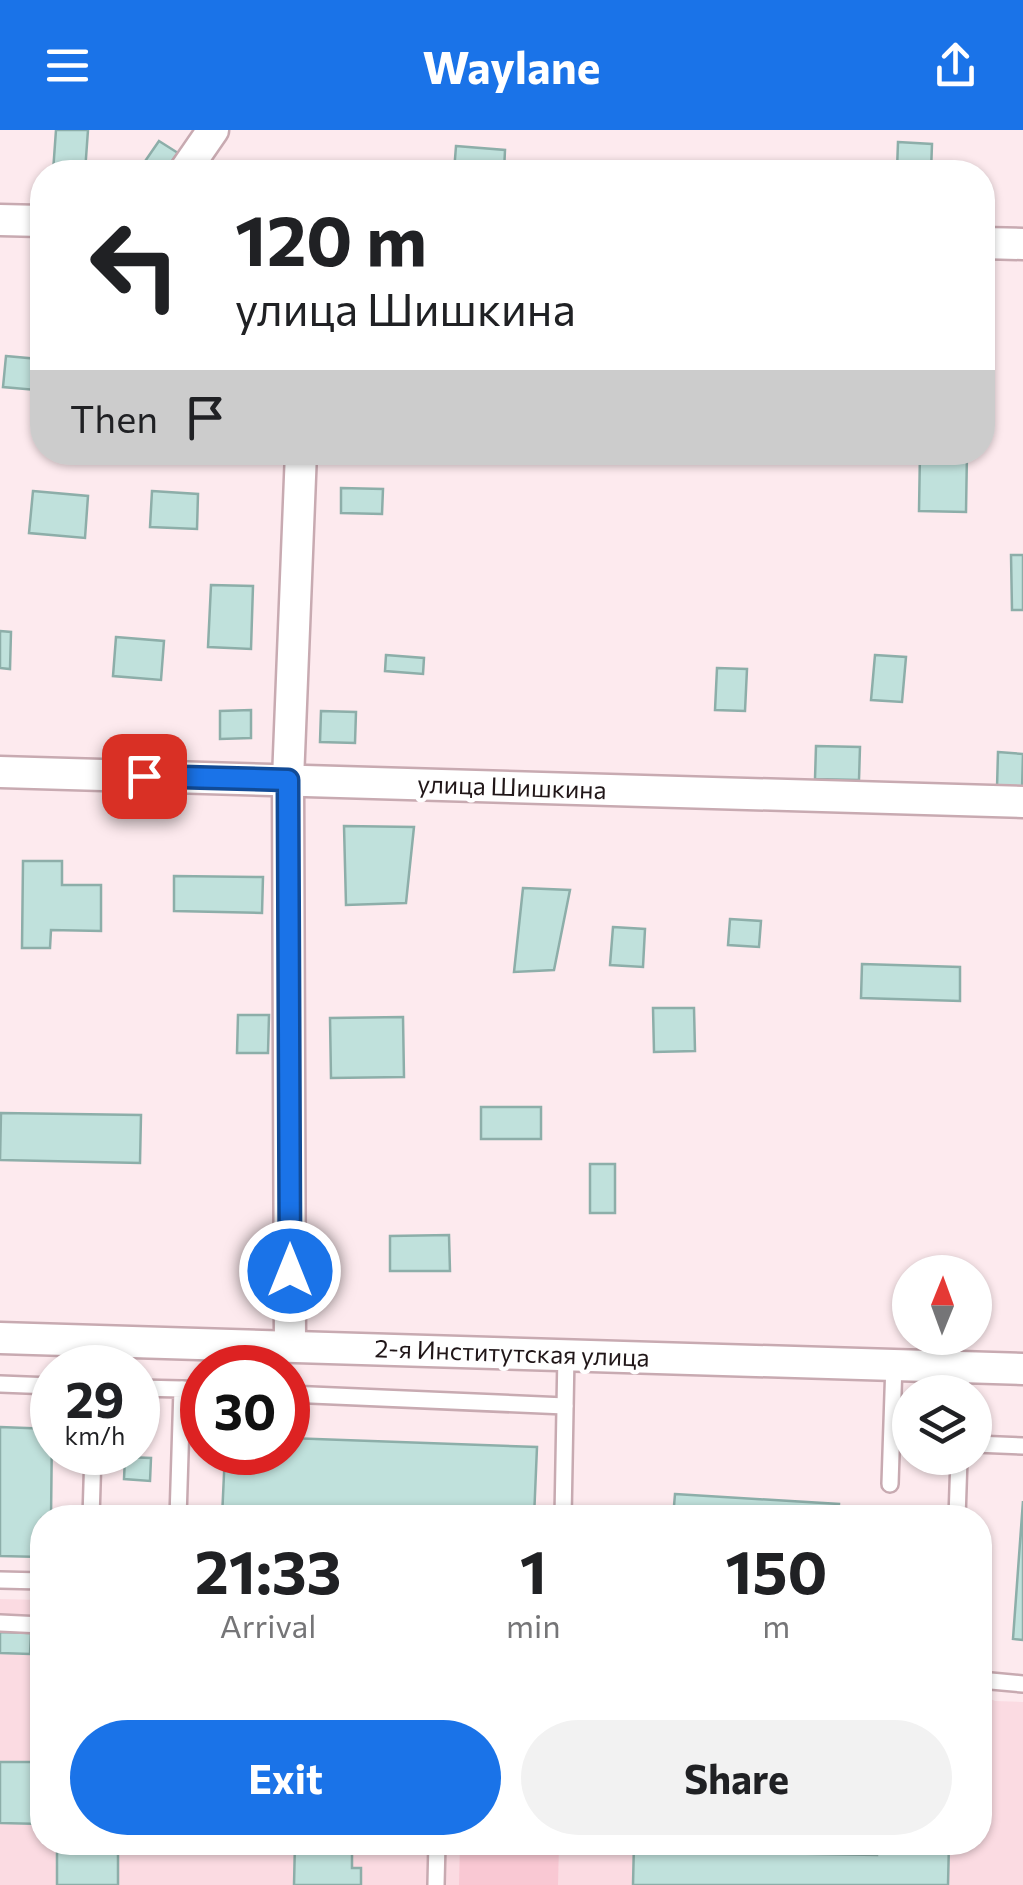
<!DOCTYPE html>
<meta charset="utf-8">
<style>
:root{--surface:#fff;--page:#f2f2f2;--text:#202124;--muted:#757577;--accent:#1a73e8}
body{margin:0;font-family:Commissioner,sans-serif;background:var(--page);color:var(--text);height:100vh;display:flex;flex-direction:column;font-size:38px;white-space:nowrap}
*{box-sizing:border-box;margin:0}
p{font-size:32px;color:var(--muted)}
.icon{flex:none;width:55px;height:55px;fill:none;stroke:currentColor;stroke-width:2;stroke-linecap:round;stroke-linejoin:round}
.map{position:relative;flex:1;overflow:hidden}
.details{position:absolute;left:30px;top:1375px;width:962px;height:350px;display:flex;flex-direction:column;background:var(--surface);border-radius:40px;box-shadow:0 2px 8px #0004}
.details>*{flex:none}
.hud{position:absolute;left:30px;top:30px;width:965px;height:305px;border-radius:40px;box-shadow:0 2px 8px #0004;background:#fff;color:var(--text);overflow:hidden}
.needle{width:65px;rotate:1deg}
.tools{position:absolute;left:892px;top:1125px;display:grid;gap:20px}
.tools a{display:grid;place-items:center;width:100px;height:100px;border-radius:50%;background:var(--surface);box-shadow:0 2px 8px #0004;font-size:50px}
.speed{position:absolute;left:30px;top:1215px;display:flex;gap:20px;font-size:50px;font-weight:700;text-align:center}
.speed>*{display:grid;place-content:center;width:130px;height:130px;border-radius:50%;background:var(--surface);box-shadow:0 2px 8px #0004;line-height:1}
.speed small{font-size:25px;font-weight:400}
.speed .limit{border:15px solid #d22;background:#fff;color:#111}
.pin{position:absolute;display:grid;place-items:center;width:85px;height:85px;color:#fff;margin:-42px;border-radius:20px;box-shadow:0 5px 15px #0006}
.me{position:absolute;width:110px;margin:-55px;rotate:0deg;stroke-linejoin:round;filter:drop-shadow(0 0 8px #0008)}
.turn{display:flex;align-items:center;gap:35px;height:210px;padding:0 40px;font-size:45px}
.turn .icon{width:130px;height:130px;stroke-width:2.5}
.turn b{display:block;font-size:70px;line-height:85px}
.then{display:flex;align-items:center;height:95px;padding:0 40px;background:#0003;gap:20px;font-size:38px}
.eta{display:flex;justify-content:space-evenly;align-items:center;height:170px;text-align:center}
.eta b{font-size:60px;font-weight:700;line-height:70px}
.button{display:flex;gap:20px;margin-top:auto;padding:20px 40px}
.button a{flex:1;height:115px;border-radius:60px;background:var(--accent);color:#fff;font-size:40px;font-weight:700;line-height:115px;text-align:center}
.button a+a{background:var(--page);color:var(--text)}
header{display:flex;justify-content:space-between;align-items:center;height:130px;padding:0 40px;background:var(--accent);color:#fff;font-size:45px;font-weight:700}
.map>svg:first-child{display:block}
.built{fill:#fbdbe2}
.green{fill:#f9c8d3}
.building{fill:#c0e1dc;stroke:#8daea9;stroke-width:2.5}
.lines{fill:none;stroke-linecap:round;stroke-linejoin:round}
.lane-casing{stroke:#c8aab1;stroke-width:20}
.street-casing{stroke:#c8aab1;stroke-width:35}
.lane{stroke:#fff;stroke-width:15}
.street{stroke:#fff;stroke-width:30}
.route-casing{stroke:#114b97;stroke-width:25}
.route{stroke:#1a73e8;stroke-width:18}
.labels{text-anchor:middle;stroke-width:9;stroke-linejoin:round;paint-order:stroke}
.street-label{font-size:25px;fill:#201618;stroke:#fff}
</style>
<header><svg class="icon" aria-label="menu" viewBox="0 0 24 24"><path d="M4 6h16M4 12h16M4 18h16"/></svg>Waylane<svg class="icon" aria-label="share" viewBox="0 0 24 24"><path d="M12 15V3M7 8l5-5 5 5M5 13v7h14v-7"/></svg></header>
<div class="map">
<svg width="1023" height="1755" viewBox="0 0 1023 1755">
<rect width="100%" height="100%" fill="#fdeaee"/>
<polygon class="built" points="0,1469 42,1470 42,1712 980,1712 980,1564 995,1571 1023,1572 1023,1755 0,1755"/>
<polygon class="green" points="460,1713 559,1713 558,1755 459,1755"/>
<g class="building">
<polygon points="56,0 88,0 85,42 53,42"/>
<polygon points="159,11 178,23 164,42 150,42 141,37"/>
<polygon points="898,12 932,14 931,42 897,40"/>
<polygon points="456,16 505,20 504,42 454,42"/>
<polygon points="6,226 38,229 36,260 3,257"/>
<polygon points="920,322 967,322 966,382 919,381"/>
<polygon points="341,358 383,359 382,384 341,383"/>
<polygon points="33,361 88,366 85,408 29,403"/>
<polygon points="152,361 198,364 197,399 150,397"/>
<polygon points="1011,425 1023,425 1023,480 1012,480"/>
<polygon points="211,455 253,456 251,519 208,517"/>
<polygon points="0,501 11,502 10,539 0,538"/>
<polygon points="116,507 164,511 161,550 113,546"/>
<polygon points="386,525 424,528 423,544 385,541"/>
<polygon points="875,525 906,527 902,572 871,570"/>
<polygon points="717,538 747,539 745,581 715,580"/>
<polygon points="251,580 251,608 220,609 220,581"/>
<polygon points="321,581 356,582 355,613 320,612"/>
<polygon points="816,616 860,617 859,650 815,649"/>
<polygon points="998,622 1023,624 1022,659 997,658"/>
<polygon points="344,696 414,697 406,773 346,775"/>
<polygon points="23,731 62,731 62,755 101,755 101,801 51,800 50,818 22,818"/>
<polygon points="174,746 263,747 262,783 174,781"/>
<polygon points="523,758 570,760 554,840 514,842"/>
<polygon points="730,789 761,791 759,817 728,815"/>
<polygon points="613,797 645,799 643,837 610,835"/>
<polygon points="862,834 960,837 960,871 861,868"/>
<polygon points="653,878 694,878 695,921 654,922"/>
<polygon points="238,885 269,885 268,923 237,923"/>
<polygon points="403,887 404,947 331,948 330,888"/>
<rect x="481" y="977" width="60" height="32"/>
<polygon points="1,983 141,985 140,1033 0,1030"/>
<rect x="590" y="1034" width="25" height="49"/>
<polygon points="449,1105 450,1141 390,1141 390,1106"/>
<polygon points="0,1297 52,1299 51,1388 42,1388 42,1427 0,1426"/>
<polygon points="288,1308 537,1317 534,1388 292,1381 292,1388 222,1388 225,1322 288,1322"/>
<polygon points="125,1327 151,1328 150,1351 124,1349"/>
<polygon points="675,1364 839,1374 838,1388 673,1388"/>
<polygon points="1023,1371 1023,1510 1013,1509"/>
<polygon points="0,1502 31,1503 30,1524 0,1523"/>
<polygon points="0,1632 42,1632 42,1694 0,1693"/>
<rect x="57" y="1712" width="61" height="43"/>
<polygon points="118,1712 295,1712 295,1720 118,1719"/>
<polygon points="295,1712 375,1712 375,1715 352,1715 352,1738 361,1738 361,1755 294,1755"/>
<polygon points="634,1712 700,1712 700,1722 877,1725 877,1712 949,1712 948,1755 633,1755"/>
</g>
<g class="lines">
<defs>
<g id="lane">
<polyline points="113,1238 114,1213"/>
<polyline points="0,1254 52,1256"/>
<polyline points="138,1258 182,1259 178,1388"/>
<polyline points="182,1259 202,1260"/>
<polyline points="961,1262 962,1236"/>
<polyline points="288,1264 565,1276"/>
<polyline points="975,1314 1023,1316"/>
<polyline points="890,1354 894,1233"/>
<polyline points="91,1388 93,1322"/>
<polyline points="563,1388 566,1224"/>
<polyline points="957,1388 959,1328"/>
<polyline points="0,1450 42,1451"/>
<polyline points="0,1493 42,1495"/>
<polyline points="980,1550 1023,1554"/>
<polyline points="436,1755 437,1712"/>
</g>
<g id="street">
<polyline points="184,42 213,0"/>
<polyline points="0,90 42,91"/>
<polyline points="982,113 1023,114"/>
<polyline points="0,642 1023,672"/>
<polyline points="0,1208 1023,1239"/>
<polyline points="290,1216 288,650 301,322"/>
</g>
</defs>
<use href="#lane" class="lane-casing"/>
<use href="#street" class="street-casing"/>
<use href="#lane" class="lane"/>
<use href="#street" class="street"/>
</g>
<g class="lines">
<defs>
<polyline id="route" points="144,646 288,650 290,1141"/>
</defs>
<use href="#route" class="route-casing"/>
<use href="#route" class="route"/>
</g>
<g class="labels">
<g class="street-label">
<text transform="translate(512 657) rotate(2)" y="9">улица Шишкина</text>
<text transform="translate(512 1223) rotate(2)" y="9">2-я Институтская улица</text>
</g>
</g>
</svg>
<div class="tools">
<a><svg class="needle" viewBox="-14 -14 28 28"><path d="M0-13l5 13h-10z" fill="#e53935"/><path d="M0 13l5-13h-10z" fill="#757577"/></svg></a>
<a><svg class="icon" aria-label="layers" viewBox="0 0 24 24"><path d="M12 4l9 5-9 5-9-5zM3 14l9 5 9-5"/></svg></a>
</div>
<div class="speed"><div>29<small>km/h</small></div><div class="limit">30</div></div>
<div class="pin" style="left:144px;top:646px;background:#d93025"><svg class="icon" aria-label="arrive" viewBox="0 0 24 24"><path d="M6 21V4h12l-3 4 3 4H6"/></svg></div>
<svg class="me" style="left:290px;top:1141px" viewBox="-20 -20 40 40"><circle r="17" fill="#1a73e8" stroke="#fff" stroke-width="3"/><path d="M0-11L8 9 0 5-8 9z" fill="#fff"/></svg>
<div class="hud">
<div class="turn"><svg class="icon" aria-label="left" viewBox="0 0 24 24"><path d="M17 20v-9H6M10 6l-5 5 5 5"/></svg><div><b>120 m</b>улица Шишкина</div></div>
<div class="then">Then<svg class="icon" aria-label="arrive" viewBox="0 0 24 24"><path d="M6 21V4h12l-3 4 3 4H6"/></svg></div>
</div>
<section class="details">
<div class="eta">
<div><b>21:33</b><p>Arrival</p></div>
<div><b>1</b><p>min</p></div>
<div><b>150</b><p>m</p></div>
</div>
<div class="button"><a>Exit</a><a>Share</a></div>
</section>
</div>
